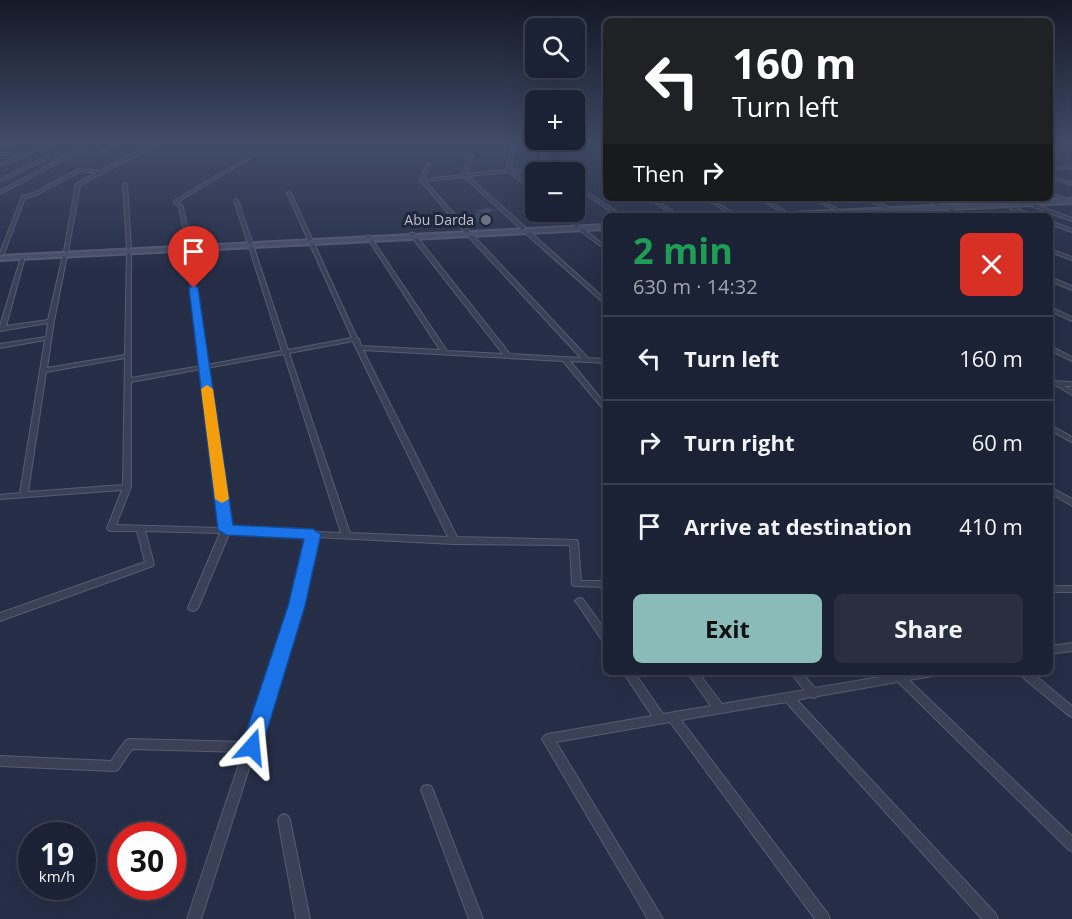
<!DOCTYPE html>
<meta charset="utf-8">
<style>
:root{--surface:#1c2235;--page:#292f41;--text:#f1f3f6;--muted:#a0a4ad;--line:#3a3f50;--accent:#8bbbb9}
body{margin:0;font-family:"Open Sans",sans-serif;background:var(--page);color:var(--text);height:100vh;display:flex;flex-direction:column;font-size:22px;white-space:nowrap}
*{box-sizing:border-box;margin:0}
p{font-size:20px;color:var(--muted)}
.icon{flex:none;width:33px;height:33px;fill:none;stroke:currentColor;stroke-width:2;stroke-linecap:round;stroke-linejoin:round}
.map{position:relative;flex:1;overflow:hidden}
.details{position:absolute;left:603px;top:213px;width:450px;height:462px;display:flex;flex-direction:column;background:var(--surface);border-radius:9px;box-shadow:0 6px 24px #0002,0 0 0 2px var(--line)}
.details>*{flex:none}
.top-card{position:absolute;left:603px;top:18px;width:450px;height:183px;border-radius:9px;box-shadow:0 6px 24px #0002,0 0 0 2px var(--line);background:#202124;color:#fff;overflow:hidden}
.controls{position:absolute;left:525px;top:18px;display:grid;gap:12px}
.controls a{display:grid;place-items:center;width:60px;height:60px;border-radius:9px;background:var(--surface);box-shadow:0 6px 24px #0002,0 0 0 2px var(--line);font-size:30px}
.speed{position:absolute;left:18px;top:822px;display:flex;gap:12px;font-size:30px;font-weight:700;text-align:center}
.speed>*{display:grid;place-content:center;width:78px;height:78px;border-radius:50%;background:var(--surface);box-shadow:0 6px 24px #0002,0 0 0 2px var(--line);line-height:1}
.speed small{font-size:15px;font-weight:400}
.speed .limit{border:9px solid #d22;background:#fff;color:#111}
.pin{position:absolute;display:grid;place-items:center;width:51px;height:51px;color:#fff;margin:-62px -26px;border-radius:50% 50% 50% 0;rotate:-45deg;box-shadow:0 0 6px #0007}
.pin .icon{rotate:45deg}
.me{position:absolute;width:66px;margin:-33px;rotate:18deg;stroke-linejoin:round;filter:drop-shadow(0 0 4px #0008)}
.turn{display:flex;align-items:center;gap:21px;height:126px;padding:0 30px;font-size:27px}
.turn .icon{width:78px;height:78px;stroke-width:2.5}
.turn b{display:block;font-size:42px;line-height:51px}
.then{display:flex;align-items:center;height:57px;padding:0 30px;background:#0003;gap:12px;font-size:22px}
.round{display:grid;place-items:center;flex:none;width:63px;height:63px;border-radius:9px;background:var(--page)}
.summary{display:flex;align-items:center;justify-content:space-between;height:102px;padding:0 30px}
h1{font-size:36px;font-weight:700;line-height:45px;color:#1e9e55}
.action{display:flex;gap:12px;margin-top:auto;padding:12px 30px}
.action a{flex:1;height:69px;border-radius:9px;background:var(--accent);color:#111;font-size:24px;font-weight:700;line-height:69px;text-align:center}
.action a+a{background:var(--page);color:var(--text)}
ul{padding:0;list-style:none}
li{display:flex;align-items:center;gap:18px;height:84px;padding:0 30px;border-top:2px solid var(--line)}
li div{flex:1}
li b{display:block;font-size:22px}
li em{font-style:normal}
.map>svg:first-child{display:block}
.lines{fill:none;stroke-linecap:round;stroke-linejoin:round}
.street-casing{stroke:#565c70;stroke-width:2}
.secondary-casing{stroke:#565c70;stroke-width:4}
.highway-casing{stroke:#42495d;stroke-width:2}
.street{fill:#3a4156;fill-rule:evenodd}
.secondary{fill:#484f69;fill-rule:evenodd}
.highway{fill:#7c7457;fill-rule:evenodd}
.wall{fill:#394059}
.shaded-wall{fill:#2e3448}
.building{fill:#424b67;stroke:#2e3448;stroke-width:1.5}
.route{fill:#1a73e8;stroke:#114b97;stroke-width:1.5}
.slow{fill:#f59e0b}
.worship-dot{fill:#6b7280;stroke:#1f263b;stroke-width:2}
.labels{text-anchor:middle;stroke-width:6;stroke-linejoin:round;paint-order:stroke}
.far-poi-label{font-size:14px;fill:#b8bdcf;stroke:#1f263b;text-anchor:end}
</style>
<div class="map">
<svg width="1072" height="919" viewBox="0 0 1072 919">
<rect width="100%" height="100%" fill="#262e47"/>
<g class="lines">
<defs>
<g id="street">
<polygon points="5,143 10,143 0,148 0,146"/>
<polygon points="115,143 120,143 103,152 100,151"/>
<polygon points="155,143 159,143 80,185 68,252 64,251 76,184 97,173 81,171 36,195 25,198 4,254 0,255 0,253 22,196 34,193 79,169 100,171"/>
<path d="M513,143H517L510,170L547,166L541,162L542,143H546L545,162L560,172H556L549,168L513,172L536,190V193L509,172L468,176L525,227V229H521L464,177L425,181L471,233L588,358L606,359V363L570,361L606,405V411L604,410L563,361L363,350L457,537L577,540L578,542L581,581H606V587L574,586L572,584L570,545L454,544L316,537L301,606L201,919H187L243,752L132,749L118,770L114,771L0,766V756L111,761L125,741L129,739L246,742L291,606L308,537L229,534L198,608L196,610L193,611L190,610L188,608L220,533L145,531L154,564L153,566L0,621V613L145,562L137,531H111L108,530L107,528L122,490L0,499V495L20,493L45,340L0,348V344L46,337L48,323L0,331V326L21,257L23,256L25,257L6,326L48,320L63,255L65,254L67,255L54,321L47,368L125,355L127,251L129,250L131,251V378L201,366L186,248L188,247L190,248L207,365L282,351L234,200L236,199L238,200L288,350L352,338L287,193L289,192L291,193L357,338L359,339L361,346L440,350L366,236L368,235L370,236L447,351L503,354L410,235V233H414L510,354L581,358L467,235L420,180L427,164L429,163L431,164L425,179L462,175L469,156L471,155L473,156L466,174L506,170ZM353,341L356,348L448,537L350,533L289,353ZM284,354L341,533L230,528L207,368ZM125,358L123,485L28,492L46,372ZM201,369L222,528L116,525L131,487V382Z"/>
<polygon points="603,143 606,143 606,153 604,152"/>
<polygon points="1062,143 1072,145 1072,147 1062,144"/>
<polygon points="48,144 51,145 0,166 0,164 21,155 0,155 0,153 25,154"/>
<polygon points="80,148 83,149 0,194 0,191"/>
<polygon points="252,154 255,155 178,202 183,207 191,245 187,246 179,207 174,203 174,201"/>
<polygon points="1050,155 1055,156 1050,157"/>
<polygon points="47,156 50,157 0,182 0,179"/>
<polygon points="1072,166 1072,168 1050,170 1050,168"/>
<polygon points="1050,176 1072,183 1072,185 1050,178"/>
<polygon points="125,183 127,184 131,248 129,249 127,248 123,184"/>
<polygon points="574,183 622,215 622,216 617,216 574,186"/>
<polygon points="1050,193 1072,200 1072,202 1050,195"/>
<polygon points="648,198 653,198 680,216 675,216"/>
<polygon points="704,198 709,198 739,216 734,216"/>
<polygon points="758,198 763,198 792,215 788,216"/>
<polygon points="811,198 816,198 852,216 847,216"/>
<polygon points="838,198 844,198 845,199 843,200"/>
<polygon points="863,198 868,198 894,210 890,211"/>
<polygon points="920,198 926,198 946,207 942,208"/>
<polygon points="969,198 975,198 991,205 988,206"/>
<polygon points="986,198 992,198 1006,204 1003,205"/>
<polygon points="1008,198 1014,198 1026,203 1023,204"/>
<polygon points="1033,205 1037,205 1072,218 1072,221 1033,207"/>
<polygon points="1012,207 1036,215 1036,216 1030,216 1010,209 1010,208"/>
<polygon points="949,209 953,209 967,216 961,216 949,211"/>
<polygon points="558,212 562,212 580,226 576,227"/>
<path d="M899,212L908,215V216C904,216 900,216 897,213Z"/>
<polygon points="1050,221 1072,229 1072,232 1050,224"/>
<polygon points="579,228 583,228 606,247 606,250 579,230"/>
<polygon points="524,230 528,230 606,300 606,305 524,232"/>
<polygon points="1050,249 1072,257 1072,260 1050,252"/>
<polygon points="1050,277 1072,286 1072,290 1050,281"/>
<polygon points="1050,307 1072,317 1072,321 1050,311"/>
<polygon points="1050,346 1072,357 1072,361 1050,350"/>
<polygon points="1050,381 1072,382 1072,386 1064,386 1072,390 1072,395 1055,385 1050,385"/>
<polygon points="1050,425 1072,437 1072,442 1050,430"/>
<polygon points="1050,487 1072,499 1072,506 1050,493"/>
<rect x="1050" y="586" width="22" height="6"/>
<polygon points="580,598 583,599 606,631 606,643 603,642 577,603 575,601 577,599"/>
<polygon points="1072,643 1072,651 1050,654 1050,646"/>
<polygon points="623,672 634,672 663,714 711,706 687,672 698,672 722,704 804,690 790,672 801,672 815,688 909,672 938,672 937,675 933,676 909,680 1072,836 1072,851 1068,849 898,682 818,696 814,698 811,697 797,700 996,914 998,919 982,919 786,702 681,720 828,914 830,919 815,919 670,722 556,742 663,919 648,919 542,739 544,736 548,734 652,716"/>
<polygon points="1019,672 1031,672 1072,706 1072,717 1068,715 1020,675"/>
<polygon points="427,785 431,786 433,790 483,919 469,919 421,790 423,786"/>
<polygon points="284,814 288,816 290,820 310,919 296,919 278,820 280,816"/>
</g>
<g id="secondary">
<rect x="1050" y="145" width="22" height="2"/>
<polygon points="1072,199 1072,203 809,216 770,216 773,214"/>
<polygon points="606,225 606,229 0,260 0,256"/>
</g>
<polygon id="highway" points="1066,143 1072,143 1072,146"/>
</defs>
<use href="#street" class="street-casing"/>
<use href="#secondary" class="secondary-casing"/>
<use href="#highway" class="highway-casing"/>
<use href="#street" class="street"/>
<use href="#secondary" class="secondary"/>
<use href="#highway" class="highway"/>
</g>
<polygon class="wall" points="486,207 498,220 487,224 475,221 475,211"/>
<polygon class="shaded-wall" points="497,210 498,220 487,224 486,214"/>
<polygon class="building" points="486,207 497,210 486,214 475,211"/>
<linearGradient id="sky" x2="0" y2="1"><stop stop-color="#151927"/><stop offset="0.53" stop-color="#414c69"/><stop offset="1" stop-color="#414c69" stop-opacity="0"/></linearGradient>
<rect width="1072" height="272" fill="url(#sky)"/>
<polygon class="route" points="194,285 198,288 233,525 313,529 321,534 305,606 262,747 259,753 252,756 244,753 241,747 288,606 304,539 226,535 218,530 189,288"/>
<polygon class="slow" points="207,385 213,389 229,499 222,503 215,499 201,389"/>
<circle class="worship-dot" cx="486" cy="220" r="6"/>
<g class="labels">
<g class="far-poi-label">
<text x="474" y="225">Abu Darda</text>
</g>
</g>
</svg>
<div class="controls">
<a><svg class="icon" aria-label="search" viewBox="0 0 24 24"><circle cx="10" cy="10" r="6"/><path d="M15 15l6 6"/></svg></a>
<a>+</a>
<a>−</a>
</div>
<div class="speed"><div>19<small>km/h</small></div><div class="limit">30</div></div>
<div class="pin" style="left:194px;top:288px;background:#d93025"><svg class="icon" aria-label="arrive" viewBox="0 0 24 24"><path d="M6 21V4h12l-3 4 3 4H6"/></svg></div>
<svg class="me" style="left:252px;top:747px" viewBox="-20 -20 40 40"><path d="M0-17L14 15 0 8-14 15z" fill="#1a73e8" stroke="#fff" stroke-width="4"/></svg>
<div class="top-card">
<div class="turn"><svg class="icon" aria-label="left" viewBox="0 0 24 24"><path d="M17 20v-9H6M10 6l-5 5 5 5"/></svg><div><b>160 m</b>Turn left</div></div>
<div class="then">Then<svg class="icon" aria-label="right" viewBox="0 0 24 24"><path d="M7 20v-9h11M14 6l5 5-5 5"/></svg></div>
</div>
<section class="details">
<div class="summary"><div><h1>2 min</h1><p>630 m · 14:32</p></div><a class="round" style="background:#d93025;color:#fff"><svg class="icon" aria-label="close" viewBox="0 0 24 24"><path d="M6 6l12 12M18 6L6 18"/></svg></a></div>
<ul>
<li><svg class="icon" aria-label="left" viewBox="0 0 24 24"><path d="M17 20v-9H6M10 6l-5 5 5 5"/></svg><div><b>Turn left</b></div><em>160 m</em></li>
<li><svg class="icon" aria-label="right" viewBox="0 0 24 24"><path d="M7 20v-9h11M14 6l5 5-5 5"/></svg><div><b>Turn right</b></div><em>60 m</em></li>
<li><svg class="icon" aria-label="arrive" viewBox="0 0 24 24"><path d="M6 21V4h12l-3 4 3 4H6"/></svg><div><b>Arrive at destination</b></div><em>410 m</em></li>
</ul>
<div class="action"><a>Exit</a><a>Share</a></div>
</section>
</div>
